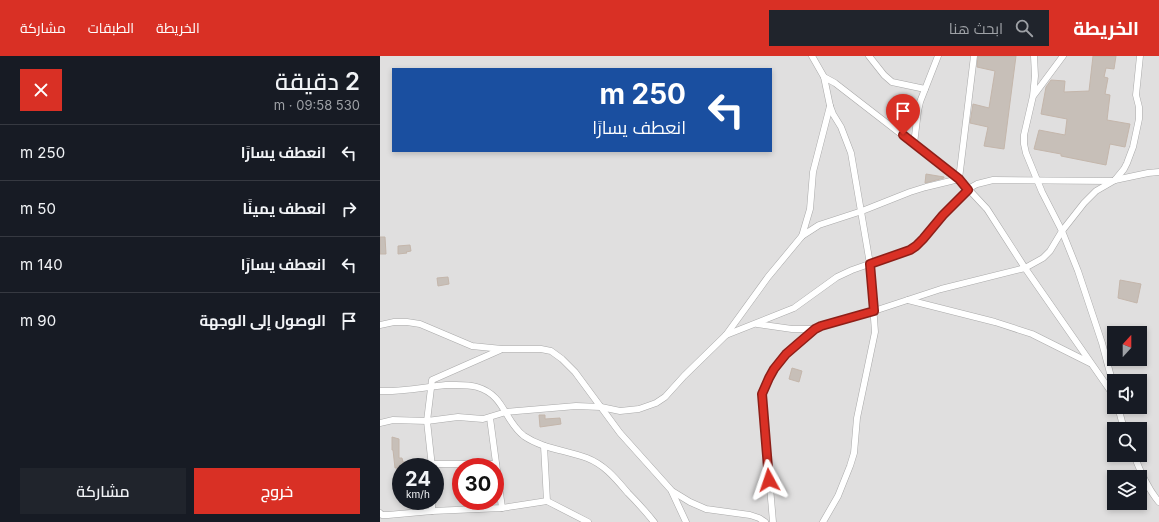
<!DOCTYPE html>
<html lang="ar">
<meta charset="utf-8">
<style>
:root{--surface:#171b24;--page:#20242c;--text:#f1f3f6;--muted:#9ea1a6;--line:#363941;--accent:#d93025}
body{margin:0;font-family:Inter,Cairo,sans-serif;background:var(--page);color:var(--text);direction:rtl;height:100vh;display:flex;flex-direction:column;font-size:15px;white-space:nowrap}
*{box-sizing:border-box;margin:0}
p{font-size:13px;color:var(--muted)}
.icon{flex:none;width:22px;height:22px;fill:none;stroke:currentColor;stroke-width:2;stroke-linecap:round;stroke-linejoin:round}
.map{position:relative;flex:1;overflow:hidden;direction:ltr}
.side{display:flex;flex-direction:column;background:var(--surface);width:380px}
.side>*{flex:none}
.top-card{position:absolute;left:12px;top:12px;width:380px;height:84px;border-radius:0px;box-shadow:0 2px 6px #0003;direction:rtl;background:#1a4fa0;color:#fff;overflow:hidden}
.needle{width:26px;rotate:21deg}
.buttons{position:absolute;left:727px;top:270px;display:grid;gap:8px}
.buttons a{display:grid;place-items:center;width:40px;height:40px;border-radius:0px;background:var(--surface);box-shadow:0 2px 6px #0003;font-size:20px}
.speed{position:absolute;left:12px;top:402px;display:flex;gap:8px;font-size:20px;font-weight:700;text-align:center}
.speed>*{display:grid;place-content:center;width:52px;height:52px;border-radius:50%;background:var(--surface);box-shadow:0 2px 6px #0003;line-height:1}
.speed small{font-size:10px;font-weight:400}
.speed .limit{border:6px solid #d22;background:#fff;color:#111}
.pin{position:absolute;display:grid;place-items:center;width:34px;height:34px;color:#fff;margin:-41px -17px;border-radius:50% 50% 50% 0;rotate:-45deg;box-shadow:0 0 4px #0007}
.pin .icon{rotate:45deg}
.me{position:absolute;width:44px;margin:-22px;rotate:355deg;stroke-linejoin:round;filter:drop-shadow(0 0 3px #0008)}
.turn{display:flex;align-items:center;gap:14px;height:84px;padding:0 20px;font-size:18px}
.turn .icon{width:52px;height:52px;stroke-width:2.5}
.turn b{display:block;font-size:28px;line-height:34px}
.round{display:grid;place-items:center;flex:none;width:42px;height:42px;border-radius:0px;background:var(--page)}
.summary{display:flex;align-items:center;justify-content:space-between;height:68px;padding:0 20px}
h1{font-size:24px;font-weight:600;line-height:30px}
.cta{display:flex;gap:8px;margin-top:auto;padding:8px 20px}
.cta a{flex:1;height:46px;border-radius:0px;background:var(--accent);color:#fff;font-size:16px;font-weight:600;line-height:46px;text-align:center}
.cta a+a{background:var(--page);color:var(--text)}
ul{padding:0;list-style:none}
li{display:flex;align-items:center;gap:12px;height:56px;padding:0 20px;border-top:1px solid var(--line)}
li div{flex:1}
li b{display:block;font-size:15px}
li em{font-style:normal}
header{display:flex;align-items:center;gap:24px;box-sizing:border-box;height:56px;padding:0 20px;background:var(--accent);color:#fff}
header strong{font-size:19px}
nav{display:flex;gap:22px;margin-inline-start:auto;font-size:14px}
.search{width:280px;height:36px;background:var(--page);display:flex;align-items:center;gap:10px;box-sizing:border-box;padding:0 14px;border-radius:0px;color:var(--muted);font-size:15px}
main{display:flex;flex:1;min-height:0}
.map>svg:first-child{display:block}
.residential{fill:#e0dfdf;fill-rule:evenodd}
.building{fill:#c7bfb8;stroke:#c4b6ab}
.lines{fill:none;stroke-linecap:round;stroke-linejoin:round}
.minor-casing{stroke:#a9a9a9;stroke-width:7}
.minor{stroke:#fff;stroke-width:6}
.route-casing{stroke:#8d1f18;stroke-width:10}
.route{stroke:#d93025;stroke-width:7}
</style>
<header>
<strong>الخريطة</strong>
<div class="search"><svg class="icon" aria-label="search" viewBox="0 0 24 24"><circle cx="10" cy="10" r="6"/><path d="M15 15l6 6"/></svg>ابحث هنا</div>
<nav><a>الخريطة</a><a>الطبقات</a><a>مشاركة</a></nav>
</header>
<main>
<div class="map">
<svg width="779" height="466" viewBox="0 0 779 466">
<rect width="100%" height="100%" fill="#f2efe9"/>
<path class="residential" d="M0,0H779V466H0ZM13,13H391V95H13ZM734,277H760V303H734ZM734,325H760V351H734ZM734,373H760V399H734ZM21,411H55V445H21ZM81,411H115V445H81ZM734,421H760V447H734Z"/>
<g class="building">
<polygon points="598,0 636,0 624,93 604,90 608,71 590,67 593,48 609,52 615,15 597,11"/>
<polygon points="713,0 736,0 734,13 726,12 724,21 728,22 725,38 730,39 727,64 750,68 745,91 730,88 726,109 681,100 681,98 654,93 659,74 685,79 687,63 661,58 666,31 671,24 685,25 684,36 709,35"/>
<polygon points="546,118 564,121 564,122 545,127"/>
<polygon points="0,181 5,181 6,198 0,198"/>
<polygon points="30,189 31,195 26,196 27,197 18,198 18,190"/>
<polygon points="68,221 69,228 58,230 57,222"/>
<polygon points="740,224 761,228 757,247 738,242"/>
<polygon points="412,312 422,315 419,326 409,323"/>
<polygon points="159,359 165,359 165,363 180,362 181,368 160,371"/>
<polygon points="12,381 19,383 19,402 22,402 23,406 27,406 28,411 18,411 18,412 15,412 13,394 12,394"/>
</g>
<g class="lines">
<defs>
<g id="minor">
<polyline points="432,0 444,21 450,50 453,58 461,71 471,97 490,208 495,276 477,362 474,397 470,410 458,440 443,466"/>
<polyline points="489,0 504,19 512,26 545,33"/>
<polyline points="654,0 655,20 653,40 644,79 644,88 646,97 662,136 682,175 698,215 722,287 734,332"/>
<polyline points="444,21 455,27 579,123 607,153 645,212 734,340"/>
<polyline points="654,39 683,0"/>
<polyline points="534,88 538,55 540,46 558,0"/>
<polyline points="579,123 594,0"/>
<polyline points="735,124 744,113 747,107 753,91 759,63 759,51 756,39 760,0"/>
<polyline points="422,180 430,153 433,116 450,50"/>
<polyline points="528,244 615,266 652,278 710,307"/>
<polyline points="377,268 412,273 435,273"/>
<polyline points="0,269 14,266 27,266 40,268 92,290 122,293 161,293 171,295 182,303 195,316 240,377 292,435 310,446 326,453 370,459 379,462 385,466"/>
<polyline points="346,279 414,252 457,221 472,214 529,194 543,183 563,159 588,133 597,128 613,124 732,125"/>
<path d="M0,335C22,336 44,331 66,329C76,329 87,328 97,331C125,339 124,365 144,380C163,393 186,394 207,402C225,409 236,423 248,437C257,446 266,456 274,466"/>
<polyline points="738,351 744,373"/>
<polyline points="110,362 122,452"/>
<polyline points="0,367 13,364 47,365 78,361 103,363 126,356 196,350 221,351 240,355 259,353 276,347 285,341 304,320 346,279 388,221 422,180 439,169 482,155 530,136 546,131 579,123"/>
<polyline points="164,390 167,445"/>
<path d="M754,399C760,415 768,433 779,446"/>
<polyline points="52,408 116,408"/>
<polyline points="52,411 47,365 52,324 120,294"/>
<polyline points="292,436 306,466"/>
<polyline points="52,455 52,445"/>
<polyline points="0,457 2,459 8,459 52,455 122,452 167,445 208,466"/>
<path d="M393,466L382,338C386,329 389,320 394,312C406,296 424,280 441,270L494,255L561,233L645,212L663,202L670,195L682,175L704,147L716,135L735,124L768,117L779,116"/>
</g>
</defs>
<use href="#minor" class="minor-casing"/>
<use href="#minor" class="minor"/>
</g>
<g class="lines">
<defs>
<polyline id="route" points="389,424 382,338 389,322 394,313 406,298 435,273 441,270 494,255 490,208 530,194 536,190 543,183 563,159 588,134 579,123 523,79"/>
</defs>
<use href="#route" class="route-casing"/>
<use href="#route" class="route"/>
</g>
</svg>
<div class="buttons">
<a><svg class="needle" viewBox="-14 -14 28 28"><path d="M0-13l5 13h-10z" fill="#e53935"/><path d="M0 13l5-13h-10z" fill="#9ea1a6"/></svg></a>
<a><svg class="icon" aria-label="sound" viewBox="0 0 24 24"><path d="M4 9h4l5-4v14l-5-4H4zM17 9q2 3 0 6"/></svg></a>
<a><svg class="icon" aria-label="search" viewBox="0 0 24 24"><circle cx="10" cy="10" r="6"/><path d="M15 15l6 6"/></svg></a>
<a><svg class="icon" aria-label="layers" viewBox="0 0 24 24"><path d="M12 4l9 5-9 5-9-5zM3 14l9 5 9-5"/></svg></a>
</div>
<div class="speed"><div>24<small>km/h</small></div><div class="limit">30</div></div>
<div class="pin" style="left:523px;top:79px;background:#d93025"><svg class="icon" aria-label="arrive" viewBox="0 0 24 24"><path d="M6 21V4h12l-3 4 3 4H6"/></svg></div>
<svg class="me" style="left:389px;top:424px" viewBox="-20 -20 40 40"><path d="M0-17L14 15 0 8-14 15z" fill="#d93025" stroke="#fff" stroke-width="4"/></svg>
<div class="top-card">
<div class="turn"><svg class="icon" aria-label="left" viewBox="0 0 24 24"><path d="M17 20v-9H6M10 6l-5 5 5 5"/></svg><div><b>250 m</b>انعطف يسارًا</div></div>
</div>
</div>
<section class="side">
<div class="summary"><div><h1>2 دقيقة</h1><p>530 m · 09:58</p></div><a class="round" style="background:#d93025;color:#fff"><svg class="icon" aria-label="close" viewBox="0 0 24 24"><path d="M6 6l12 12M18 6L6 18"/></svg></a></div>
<ul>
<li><svg class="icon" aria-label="left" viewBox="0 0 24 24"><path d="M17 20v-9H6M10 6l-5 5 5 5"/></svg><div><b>انعطف يسارًا</b></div><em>250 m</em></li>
<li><svg class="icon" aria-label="right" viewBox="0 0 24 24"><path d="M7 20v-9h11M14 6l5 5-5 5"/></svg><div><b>انعطف يمينًا</b></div><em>50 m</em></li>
<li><svg class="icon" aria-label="left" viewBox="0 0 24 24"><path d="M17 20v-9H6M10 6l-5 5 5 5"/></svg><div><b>انعطف يسارًا</b></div><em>140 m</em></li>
<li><svg class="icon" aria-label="arrive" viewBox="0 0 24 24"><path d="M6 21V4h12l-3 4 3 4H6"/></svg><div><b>الوصول إلى الوجهة</b></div><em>90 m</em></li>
</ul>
<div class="cta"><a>خروج</a><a>مشاركة</a></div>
</section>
</main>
